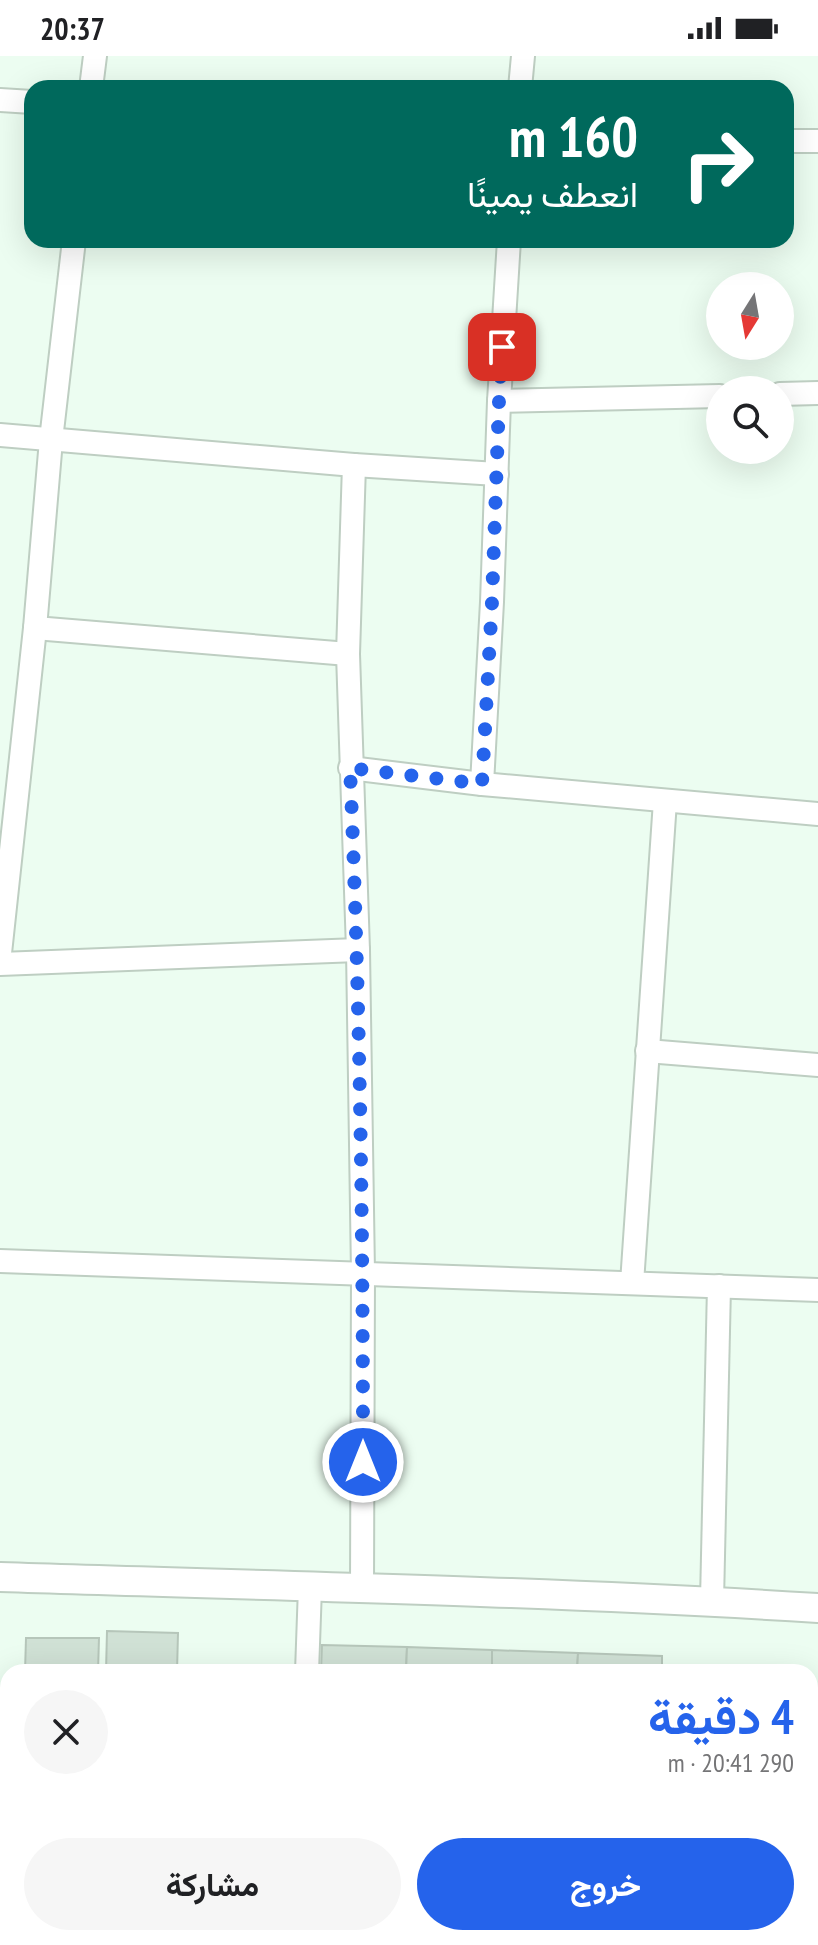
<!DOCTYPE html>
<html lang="ar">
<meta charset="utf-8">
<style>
:root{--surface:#fff;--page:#f6f6f6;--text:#202124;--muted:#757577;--accent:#2563eb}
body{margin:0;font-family:"PT Sans Narrow",Vazirmatn,sans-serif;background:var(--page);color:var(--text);direction:rtl;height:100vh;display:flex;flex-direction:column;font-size:30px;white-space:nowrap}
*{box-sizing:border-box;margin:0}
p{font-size:26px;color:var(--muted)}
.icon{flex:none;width:44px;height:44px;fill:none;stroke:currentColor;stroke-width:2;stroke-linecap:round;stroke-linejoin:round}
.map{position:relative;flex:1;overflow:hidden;direction:ltr}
.panel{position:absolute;left:0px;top:1608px;width:818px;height:282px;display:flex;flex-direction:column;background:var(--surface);border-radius:24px 24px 0 0;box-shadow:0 8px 32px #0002;direction:rtl}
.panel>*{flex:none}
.banner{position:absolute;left:24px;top:24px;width:770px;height:168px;border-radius:24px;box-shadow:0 8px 32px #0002;direction:rtl;background:#00695c;color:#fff;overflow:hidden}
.needle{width:52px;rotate:191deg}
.fabs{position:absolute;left:706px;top:216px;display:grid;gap:16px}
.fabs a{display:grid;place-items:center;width:88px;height:88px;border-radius:50%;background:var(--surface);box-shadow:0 8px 32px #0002;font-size:40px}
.pin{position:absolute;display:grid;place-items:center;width:68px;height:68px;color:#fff;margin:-34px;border-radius:16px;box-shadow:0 4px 12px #0006}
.me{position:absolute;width:88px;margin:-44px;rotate:0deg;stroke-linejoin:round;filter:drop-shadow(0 0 6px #0008)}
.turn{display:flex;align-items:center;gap:28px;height:168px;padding:0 24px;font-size:36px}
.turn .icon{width:104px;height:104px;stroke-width:2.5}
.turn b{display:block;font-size:56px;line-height:68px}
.round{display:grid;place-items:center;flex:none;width:84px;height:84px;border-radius:42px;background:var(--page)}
.overview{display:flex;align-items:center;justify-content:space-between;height:136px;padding:0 24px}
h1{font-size:48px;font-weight:700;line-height:60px;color:var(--accent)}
.primary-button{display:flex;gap:16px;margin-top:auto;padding:16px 24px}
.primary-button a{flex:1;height:92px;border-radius:48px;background:var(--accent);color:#fff;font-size:32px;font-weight:700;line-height:92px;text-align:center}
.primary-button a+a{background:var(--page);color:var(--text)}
.status{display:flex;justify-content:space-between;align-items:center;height:56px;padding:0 40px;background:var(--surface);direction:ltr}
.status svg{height:22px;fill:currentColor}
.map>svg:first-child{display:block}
.building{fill:#d0e1d5;stroke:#b6c6ba;stroke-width:2}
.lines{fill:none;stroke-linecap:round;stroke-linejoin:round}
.minor-casing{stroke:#becec2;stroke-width:26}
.tertiary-casing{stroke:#becec2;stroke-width:32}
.minor{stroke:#fff;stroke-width:22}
.tertiary{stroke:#fff;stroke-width:28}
.route{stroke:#2563eb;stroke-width:14;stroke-dasharray:0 25.2}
</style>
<div class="status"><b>20:37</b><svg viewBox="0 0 49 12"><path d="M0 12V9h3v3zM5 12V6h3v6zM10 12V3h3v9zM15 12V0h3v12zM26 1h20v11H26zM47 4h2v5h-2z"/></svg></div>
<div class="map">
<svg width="818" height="1889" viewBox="0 0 818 1889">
<rect width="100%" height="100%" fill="#ecfdf1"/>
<g class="building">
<polygon points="107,1575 178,1577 177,1616 106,1616"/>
<polygon points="26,1582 99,1582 98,1616 25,1616"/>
<polygon points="322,1589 407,1591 406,1616 321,1616"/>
<polygon points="407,1591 492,1594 492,1616 406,1616"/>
<polygon points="492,1594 578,1597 577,1616 492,1616"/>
<polygon points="578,1597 662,1600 662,1616 577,1616"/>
<polygon points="0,1689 5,1690 4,1730 0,1730"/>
<polygon points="384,1882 457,1882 457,1887 384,1886"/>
<polygon points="474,1882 506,1882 505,1889 473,1889"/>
</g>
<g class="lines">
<defs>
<g id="minor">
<polyline points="91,32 95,0"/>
<polyline points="520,32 523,0"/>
<polyline points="0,44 32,46"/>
<polyline points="786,85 818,85"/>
<polyline points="780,338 818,337"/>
<polyline points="499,345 720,340"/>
<polyline points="0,379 354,409 497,418"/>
<polyline points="354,409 348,598 358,894 363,1217 362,1532"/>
<polyline points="35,572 348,598"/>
<polyline points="350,712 482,728 818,758"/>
<polyline points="482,728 492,546 499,345 509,184"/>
<polyline points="0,897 35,572 51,384 74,184"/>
<polyline points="0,908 358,894"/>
<polyline points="647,995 818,1009"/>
<polyline points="0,1205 818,1234"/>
<polyline points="632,1227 665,745"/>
<polyline points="712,1545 719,1230"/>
<polyline points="307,1616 310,1531"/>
<polyline points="0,1784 8,1784"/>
<polyline points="810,1808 818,1809"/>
<polyline points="299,1889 300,1882"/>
</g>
<path id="tertiary" d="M0,1521C273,1530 546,1535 818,1552"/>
</defs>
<use href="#minor" class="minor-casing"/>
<use href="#tertiary" class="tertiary-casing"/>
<use href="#minor" class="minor"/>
<use href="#tertiary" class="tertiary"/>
</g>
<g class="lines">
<path class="route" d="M363,1406C363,1175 360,944 350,712L482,728L492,546L499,345L502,291"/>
</g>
</svg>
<div class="fabs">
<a><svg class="needle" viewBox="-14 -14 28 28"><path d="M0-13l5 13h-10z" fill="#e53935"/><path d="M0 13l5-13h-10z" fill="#757577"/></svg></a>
<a><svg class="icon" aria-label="search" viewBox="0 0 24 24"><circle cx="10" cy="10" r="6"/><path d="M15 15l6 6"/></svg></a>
</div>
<div class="pin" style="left:502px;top:291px;background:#d93025"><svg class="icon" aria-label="arrive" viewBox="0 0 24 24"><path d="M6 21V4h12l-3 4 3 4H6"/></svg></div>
<svg class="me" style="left:363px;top:1406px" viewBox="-20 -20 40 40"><circle r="17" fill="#2563eb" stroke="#fff" stroke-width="3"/><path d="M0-11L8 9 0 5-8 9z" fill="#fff"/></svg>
<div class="banner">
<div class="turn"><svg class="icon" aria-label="right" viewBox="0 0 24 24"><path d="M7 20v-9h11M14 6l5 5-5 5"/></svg><div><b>160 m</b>انعطف يمينًا</div></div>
</div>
<section class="panel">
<div class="overview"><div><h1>4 دقيقة</h1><p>290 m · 20:41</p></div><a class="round"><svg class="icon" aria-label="close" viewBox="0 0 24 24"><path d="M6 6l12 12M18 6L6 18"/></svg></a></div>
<div class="primary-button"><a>خروج</a><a>مشاركة</a></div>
</section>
</div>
